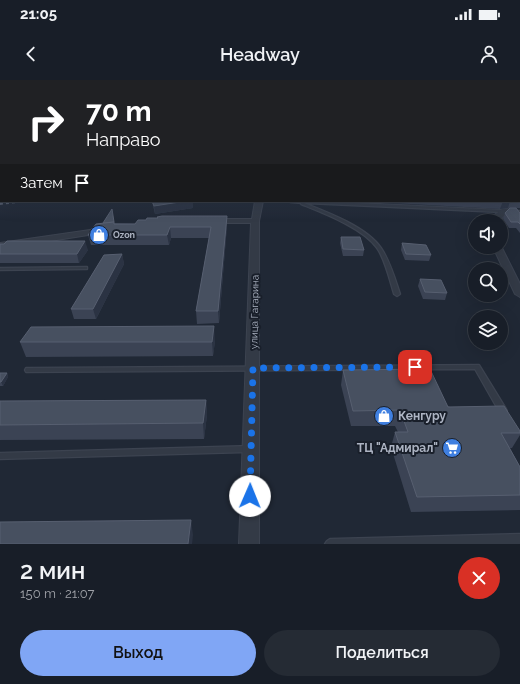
<!DOCTYPE html>
<html lang="ru">
<meta charset="utf-8">
<style>
:root{--surface:#181e28;--page:#252b34;--text:#f1f3f6;--muted:#9fa2a8;--line:#363c45;--accent:#80a6f5}
body{margin:0;font-family:Raleway,sans-serif;background:var(--page);color:var(--text);height:100vh;display:flex;flex-direction:column;font-size:15px;white-space:nowrap}
*{box-sizing:border-box;margin:0}
p{font-size:13px;color:var(--muted)}
.icon{flex:none;width:22px;height:22px;fill:none;stroke:currentColor;stroke-width:2;stroke-linecap:round;stroke-linejoin:round}
.map{position:relative;height:464px;overflow:hidden}
.details{display:flex;flex-direction:column;background:var(--surface);flex:1}
.details>*{flex:none}
.guide{position:absolute;left:0px;top:0px;width:520px;height:122px;box-shadow:0 4px 16px #0002,0 0 0 1px var(--line);background:#202124;color:#fff;overflow:hidden}
.fabs{position:absolute;left:468px;top:134px;display:grid;gap:8px}
.fabs a{display:grid;place-items:center;width:40px;height:40px;border-radius:50%;background:var(--surface);box-shadow:0 4px 16px #0002,0 0 0 1px var(--line);font-size:20px}
.pin{position:absolute;display:grid;place-items:center;width:34px;height:34px;color:#fff;margin:-17px;border-radius:8px;box-shadow:0 2px 6px #0006}
.me{position:absolute;width:44px;margin:-22px;rotate:1deg;stroke-linejoin:round;filter:drop-shadow(0 0 3px #0008)}
.turn{display:flex;align-items:center;gap:14px;height:84px;padding:0 20px;font-size:18px}
.turn .icon{width:52px;height:52px;stroke-width:2.5}
.turn b{display:block;font-size:28px;line-height:34px}
.then{display:flex;align-items:center;height:38px;padding:0 20px;background:#0003;gap:8px;font-size:15px}
.round{display:grid;place-items:center;flex:none;width:42px;height:42px;border-radius:21px;background:var(--page)}
.overview{display:flex;align-items:center;justify-content:space-between;height:68px;padding:0 20px}
h1{font-size:24px;font-weight:600;line-height:30px}
.cta{display:flex;gap:8px;margin-top:auto;padding:8px 20px}
.cta a{flex:1;height:46px;border-radius:24px;background:var(--accent);color:#111;font-size:16px;font-weight:600;line-height:46px;text-align:center}
.cta a+a{background:var(--page);color:var(--text)}
.status{display:flex;justify-content:space-between;align-items:center;height:28px;padding:0 20px;background:var(--surface);direction:ltr}
.status svg{height:11px;fill:currentColor}
header{display:flex;justify-content:space-between;align-items:center;height:52px;padding:0 20px;background:var(--surface);font-size:18px;font-weight:600}
.map>svg:first-child{display:block}
.lines{fill:none;stroke-linecap:round;stroke-linejoin:round}
.service-casing{stroke:#3c4350;stroke-width:2.5}
.minor-casing{stroke:#3c4350;stroke-width:2}
.service{fill:#333a46;fill-rule:evenodd}
.minor{fill:#333a46;fill-rule:evenodd}
.rail{stroke:#555d6d;stroke-width:2;stroke-dasharray:3 3;stroke-linecap:butt}
.wall{fill:#3b4354}
.shaded-wall{fill:#2b3343}
.building{fill:#475060;stroke:#575f70}
.route{stroke:#1a73e8;stroke-width:7;stroke-dasharray:0 12.6}
.labels{text-anchor:middle;stroke-width:4;stroke-linejoin:round;paint-order:stroke}
.far-poi-label{font-size:9px;font-weight:bold;fill:#adb4c3;stroke:#191f2a;text-anchor:start}
.street-label{font-size:10px;fill:#adb4c3;stroke:#191f2a}
.near-poi-label{font-size:12px;font-weight:bold;fill:#adb4c3;stroke:#191f2a;text-anchor:start}
</style>
<div class="status"><b>21:05</b><svg viewBox="0 0 49 12"><path d="M0 12V9h3v3zM5 12V6h3v6zM10 12V3h3v9zM15 12V0h3v12zM26 1h20v11H26zM47 4h2v5h-2z"/></svg></div>
<header><svg class="icon" aria-label="back" viewBox="0 0 24 24"><path d="M15 5l-7 7 7 7"/></svg>Headway<svg class="icon" aria-label="person" viewBox="0 0 24 24"><circle cx="12" cy="8" r="4"/><path d="M4 21q1-7 8-7t8 7"/></svg></header>
<div class="map">
<svg width="520" height="464" viewBox="0 0 520 464">
<rect width="100%" height="100%" fill="#202835"/>
<g class="lines">
<defs>
<g id="service">
<path d="M288,121H312L520,131V133L304,123C327,132 367,147 381,168C390,181 395,199 400,214L397,216L394,214C390,201 385,179 377,168C363,148 323,133 301,124V123L290,122Z"/>
<polygon points="85,187 87,187 87,189 0,190 0,188"/>
<polygon points="477,285 479,285 506,329 507,331 506,333 503,334 500,333 475,289 28,292 26,292 25,290 26,288 28,288"/>
<polygon points="249,366 252,367 253,369 252,371 249,372 0,379 0,373"/>
<polygon points="520,454 520,464 325,464 327,461 330,459"/>
</g>
<g id="minor">
<polygon points="255,121 263,121 259,141 259,464 239,464 251,143 213,143 209,141 213,139 252,139"/>
<polygon points="502,129 508,129 509,131 499,141 491,141 492,137"/>
<polygon points="104,148 108,150 107,152 0,169 0,163"/>
<polygon points="501,166 520,204 520,217 515,214 493,167"/>
</g>
</defs>
<use href="#service" class="service-casing"/>
<use href="#minor" class="minor-casing"/>
<use href="#service" class="service"/>
<use href="#minor" class="minor"/>
<polyline class="rail" points="0,124 24,121"/>
</g>
<g class="wall">
<polygon points="519,75 520,75 520,128 508,128 500,129 356,121 519,121"/>
<polygon points="152,121 192,121 193,128 155,134"/>
<polygon points="505,133 520,133 520,153 516,148 509,148 503,139"/>
<polygon points="103,143 227,146 219,243 197,244 196,231 209,158 171,158 169,165 91,165 88,155"/>
<polygon points="341,157 364,170 363,176 343,176 340,163"/>
<polygon points="402,163 431,175 429,181 405,180 401,170"/>
<polygon points="0,164 88,170 79,183 0,183"/>
<polygon points="122,174 124,184 96,239 74,239 71,229"/>
<polygon points="420,199 447,213 445,220 423,219 418,206"/>
<polygon points="215,261 213,276 26,277 20,262"/>
<polygon points="343,290 520,351 520,355 512,368 510,368 520,387 520,430 411,432 391,367 395,352 398,352 395,346 351,346 341,305"/>
<polygon points="0,293 7,293 8,297 3,306 0,306"/>
<polygon points="206,320 207,335 204,359 0,360 0,321"/>
</g>
<g class="shaded-wall">
<polygon points="186,121 192,121 193,128 155,134 154,126"/>
<polygon points="503,121 510,121 508,128 500,129"/>
<polygon points="227,136 227,146 219,243 218,231"/>
<polygon points="170,147 171,158 169,165 167,155"/>
<polygon points="85,161 88,170 79,183 77,174"/>
<polygon points="122,174 124,184 96,239 93,229"/>
<polygon points="214,246 215,261 213,276 212,262"/>
<polygon points="7,293 8,297 3,306 1,302"/>
<polygon points="206,320 207,335 204,359 203,343"/>
<polygon points="191,440 193,455 192,464 188,464"/>
</g>
<g class="building">
<rect x="519" y="75" width="1" height="39"/>
<polygon points="152,121 186,121 154,126"/>
<polygon points="510,128 516,128 520,133 520,144 518,142 511,142 505,133"/>
<polygon points="112,129 114,142 103,143"/>
<polygon points="162,136 227,136 218,231 196,231 211,147 170,147 167,155 88,155 96,144 114,142 114,144 135,144 138,140 146,140 147,138 158,138 157,137"/>
<polygon points="341,157 360,157 364,170 343,169"/>
<polygon points="7,161 85,161 77,174 0,174 0,164 4,164"/>
<polygon points="402,163 426,165 431,175 406,174"/>
<polygon points="122,174 93,229 71,229 104,175"/>
<polygon points="420,199 441,200 447,213 425,212"/>
<polygon points="214,246 212,262 20,262 31,247"/>
<polygon points="430,289 448,327 504,326 520,351 520,353 501,353 520,387 520,415 417,417 395,352 408,352 400,330 353,331 343,290"/>
<polygon points="0,293 7,293 1,302 0,302"/>
<polygon points="206,320 203,343 0,345 0,321"/>
<polygon points="191,440 188,464 0,464 0,442"/>
</g>
<linearGradient id="sky" x2="0" y2="1"><stop stop-color="#12161d"/><stop offset="0.54" stop-color="#3c485c"/><stop offset="1" stop-color="#3c485c" stop-opacity="0"/></linearGradient>
<rect width="520" height="140" fill="url(#sky)"/>
<g class="lines">
<polyline class="route" points="250,416 253,288 415,287"/>
</g>
<defs>
<symbol id="shop-disc" viewBox="-11 -11 22 22"><circle r="9.5" fill="#3f7fe0" stroke="#191f2a"/><path d="M-5-2.5h2.3a2.7 3.5 0 0 1 5.4 0H5L5.5 6h-11ZM-1.5-2.5h3a1.5 2.3 0 0 0-3 0Z" fill="#fff"/></symbol>
<symbol id="supermarket-disc" viewBox="-11 -11 22 22"><circle r="9.5" fill="#3f7fe0" stroke="#191f2a"/><path d="M-6-5.5h2.5l.6 2H6L4.5 2H-2.5L-4.4-4H-6ZM-1.5 3.2a1.3 1.3 0 1 0 .1 0ZM3 3.2a1.3 1.3 0 1 0 .1 0Z" fill="#fff"/></symbol>
</defs>
<g fill-rule="evenodd">
<use href="#shop-disc" x="88" y="144" width="22" height="22"/>
<use href="#shop-disc" x="373" y="325" width="22" height="22"/>
<use href="#supermarket-disc" x="441" y="357" width="22" height="22"/>
</g>
<g class="labels">
<g class="far-poi-label">
<text x="113" y="158">Ozon</text>
</g>
<g class="street-label">
<text transform="translate(254 232) rotate(-89)" y="4">улица Гагарина</text>
</g>
<g class="near-poi-label">
<text x="398" y="340">Кенгуру</text>
<text x="438" y="372" text-anchor="end">ТЦ "Адмирал"</text>
</g>
</g>
</svg>
<div class="fabs">
<a><svg class="icon" aria-label="sound" viewBox="0 0 24 24"><path d="M4 9h4l5-4v14l-5-4H4zM17 9q2 3 0 6"/></svg></a>
<a><svg class="icon" aria-label="search" viewBox="0 0 24 24"><circle cx="10" cy="10" r="6"/><path d="M15 15l6 6"/></svg></a>
<a><svg class="icon" aria-label="layers" viewBox="0 0 24 24"><path d="M12 4l9 5-9 5-9-5zM3 14l9 5 9-5"/></svg></a>
</div>
<div class="pin" style="left:415px;top:287px;background:#d93025"><svg class="icon" aria-label="arrive" viewBox="0 0 24 24"><path d="M6 21V4h12l-3 4 3 4H6"/></svg></div>
<svg class="me" style="left:250px;top:416px" viewBox="-20 -20 40 40"><circle r="19" fill="#fff"/><path d="M0-13L10 11 0 6-10 11z" fill="#1a73e8"/></svg>
<div class="guide">
<div class="turn"><svg class="icon" aria-label="right" viewBox="0 0 24 24"><path d="M7 20v-9h11M14 6l5 5-5 5"/></svg><div><b>70 m</b>Направо</div></div>
<div class="then">Затем<svg class="icon" aria-label="arrive" viewBox="0 0 24 24"><path d="M6 21V4h12l-3 4 3 4H6"/></svg></div>
</div>
</div>
<section class="details">
<div class="overview"><div><h1>2 мин</h1><p>150 m · 21:07</p></div><a class="round" style="background:#d93025;color:#fff"><svg class="icon" aria-label="close" viewBox="0 0 24 24"><path d="M6 6l12 12M18 6L6 18"/></svg></a></div>
<div class="cta"><a>Выход</a><a>Поделиться</a></div>
</section>
